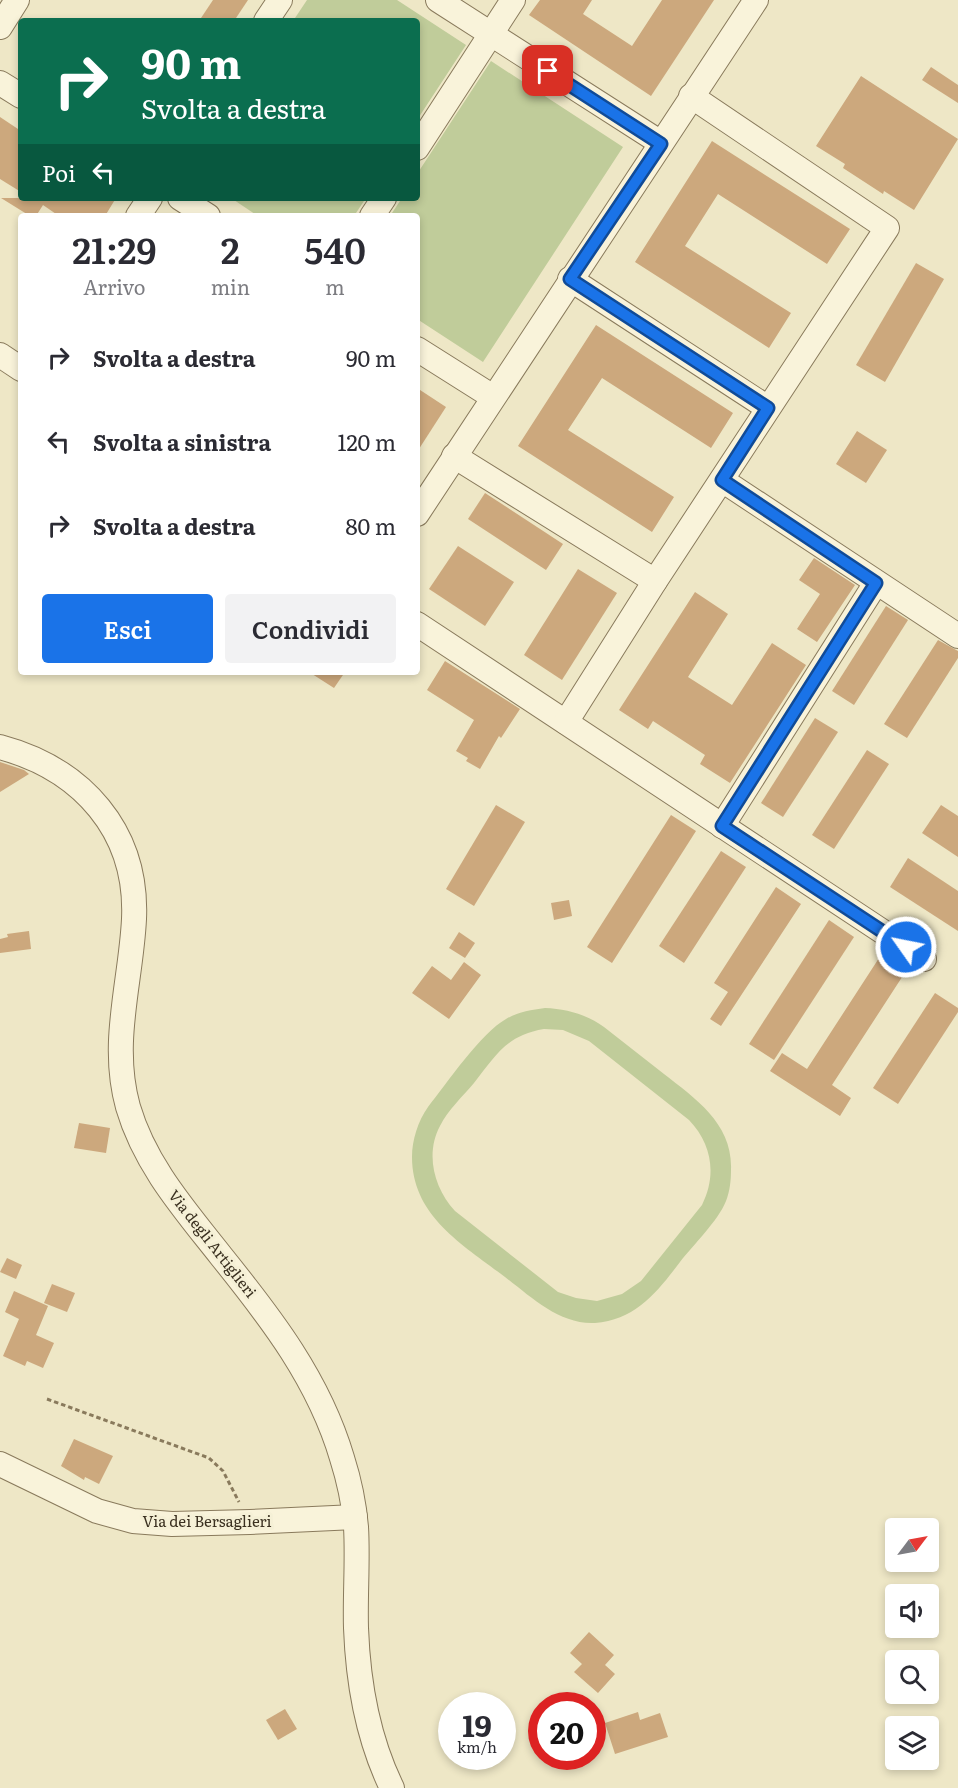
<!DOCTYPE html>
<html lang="it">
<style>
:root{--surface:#fff;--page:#f2f2f3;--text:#2b2b33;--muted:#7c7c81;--accent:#1a73e8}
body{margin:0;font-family:Literata,serif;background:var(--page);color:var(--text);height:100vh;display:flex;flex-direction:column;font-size:22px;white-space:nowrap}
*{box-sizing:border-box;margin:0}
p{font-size:20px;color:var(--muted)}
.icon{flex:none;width:33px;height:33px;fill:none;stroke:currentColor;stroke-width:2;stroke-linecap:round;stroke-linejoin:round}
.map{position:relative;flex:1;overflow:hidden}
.details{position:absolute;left:18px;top:213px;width:402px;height:462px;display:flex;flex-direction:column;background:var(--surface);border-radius:6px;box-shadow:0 3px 9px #0003}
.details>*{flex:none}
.hud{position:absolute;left:18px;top:18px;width:402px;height:183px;border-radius:6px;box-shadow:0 3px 9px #0003;background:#0b6e4f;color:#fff;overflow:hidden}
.needle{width:39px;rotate:58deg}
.tools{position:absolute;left:885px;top:1518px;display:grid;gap:12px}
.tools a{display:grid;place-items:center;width:54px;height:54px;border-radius:6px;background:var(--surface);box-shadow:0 3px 9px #0003;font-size:30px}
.speed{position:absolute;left:438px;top:1692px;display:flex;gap:12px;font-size:30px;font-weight:700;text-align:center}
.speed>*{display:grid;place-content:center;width:78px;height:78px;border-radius:50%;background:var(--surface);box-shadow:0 3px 9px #0003;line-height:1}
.speed small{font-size:15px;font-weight:400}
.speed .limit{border:9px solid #d22;background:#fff;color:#111}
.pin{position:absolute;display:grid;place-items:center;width:51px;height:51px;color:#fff;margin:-26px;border-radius:12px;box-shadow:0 3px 9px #0006}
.me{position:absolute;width:66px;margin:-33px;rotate:303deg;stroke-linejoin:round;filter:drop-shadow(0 0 4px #0008)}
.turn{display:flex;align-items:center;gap:21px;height:126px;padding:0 24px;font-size:27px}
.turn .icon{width:78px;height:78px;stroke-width:2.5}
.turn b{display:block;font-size:42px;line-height:51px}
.then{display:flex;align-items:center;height:57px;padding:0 24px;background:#0003;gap:12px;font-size:22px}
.eta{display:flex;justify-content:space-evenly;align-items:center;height:102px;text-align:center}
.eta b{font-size:36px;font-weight:600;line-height:42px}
.cta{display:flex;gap:12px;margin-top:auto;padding:12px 24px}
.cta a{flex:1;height:69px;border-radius:6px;background:var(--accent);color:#fff;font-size:24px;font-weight:600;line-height:69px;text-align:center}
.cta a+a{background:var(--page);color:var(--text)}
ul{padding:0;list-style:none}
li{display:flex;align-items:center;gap:18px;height:84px;padding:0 24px}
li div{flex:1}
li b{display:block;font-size:22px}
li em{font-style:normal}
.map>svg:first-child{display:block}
.green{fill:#c0cc9a;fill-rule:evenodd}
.building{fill:#cca87d}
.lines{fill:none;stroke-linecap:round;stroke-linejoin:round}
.minor-casing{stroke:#897a5c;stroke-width:26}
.path{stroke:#897a5c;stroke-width:3;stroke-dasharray:4.5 3;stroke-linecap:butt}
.minor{stroke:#f9f3da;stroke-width:24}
.route-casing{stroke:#114b97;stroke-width:15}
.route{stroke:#1a73e8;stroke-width:10}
.labels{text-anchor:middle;stroke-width:6;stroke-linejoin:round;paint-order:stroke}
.street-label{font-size:15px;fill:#3a3020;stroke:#f5f0d6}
</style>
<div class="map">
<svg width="958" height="1788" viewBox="0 0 958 1788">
<rect width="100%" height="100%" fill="#eee7c6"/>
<g class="green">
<polygon points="307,0 397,0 466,45 417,120 417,21 293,21"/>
<polygon points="491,61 623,147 483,362 417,319 417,216 390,216 402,198 417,198 417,174"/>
<polygon points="231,198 366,198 354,216 258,216"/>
<path d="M545,1008C566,1009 586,1014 604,1027C624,1043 644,1058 664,1074C696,1099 733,1124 731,1170C731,1180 730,1191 726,1201C718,1221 694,1244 680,1262C658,1291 636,1320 595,1323C560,1325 531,1297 505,1277C463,1245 412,1216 412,1157C412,1140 418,1121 428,1107C446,1084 482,1032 506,1019C518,1012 531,1010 545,1008ZM544,1029L563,1030L589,1041L689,1120C712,1144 717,1175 702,1205L641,1281L622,1294L597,1301L576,1298L558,1292L455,1211C434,1188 425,1154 440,1126C448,1110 463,1096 474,1083C496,1055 507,1035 544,1029Z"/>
</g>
<g class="building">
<polygon points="213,0 248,0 234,21 199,21"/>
<polygon points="540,0 592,0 583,14 632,46 662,0 714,0 651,96 529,15"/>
<polygon points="931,67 958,85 958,103 922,80"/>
<polygon points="861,76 958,139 914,210 884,191 883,194 843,168 845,164 816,146"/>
<polygon points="0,117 21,131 21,192 0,179"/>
<polygon points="712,141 850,229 827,264 718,194 685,246 791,313 769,348 635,262"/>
<polygon points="1,198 116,198 105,216 59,216 43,205 36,216 30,216"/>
<polygon points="916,263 944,279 885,382 856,365"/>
<polygon points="596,325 733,413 711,448 602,378 568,430 674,497 652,532 518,446"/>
<polygon points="417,388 446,407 417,452"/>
<polygon points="857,431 887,450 866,483 836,464"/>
<polygon points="485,493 563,544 546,570 468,519"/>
<polygon points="458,546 514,582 485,626 429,589"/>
<polygon points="814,558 855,585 817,642 797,629 820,594 799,580"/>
<polygon points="578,569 617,593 562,680 524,655"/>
<polygon points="695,592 728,614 688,677 732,705 772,643 806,665 730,783 700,764 705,755 653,721 648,729 619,710"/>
<polygon points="886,606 908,620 854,705 832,691"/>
<polygon points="938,640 958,651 958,658 907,738 884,724"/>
<polygon points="445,661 520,709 501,738 499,736 480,769 466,761 468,758 456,751 474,720 427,690"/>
<polygon points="309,672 345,672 334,688"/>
<polygon points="815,718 838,732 783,817 761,803"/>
<polygon points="867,750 889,764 834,849 812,835"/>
<polygon points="0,762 24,770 29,774 0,792"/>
<polygon points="496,805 525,822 474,906 446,889"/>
<polygon points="941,805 958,816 958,857 922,833"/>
<polygon points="671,815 696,831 612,963 587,947"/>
<polygon points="721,851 746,867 684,963 659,946"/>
<polygon points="908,858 958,891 958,931 890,887"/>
<polygon points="776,887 801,904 721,1026 710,1019 728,992 714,983"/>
<polygon points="569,900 572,916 554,920 551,903"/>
<polygon points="829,920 854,937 774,1060 749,1044"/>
<polygon points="29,931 31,949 0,953 0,939 8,937 7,934"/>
<polygon points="459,932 475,943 465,958 449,948"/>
<polygon points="881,955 906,971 832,1085 851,1098 840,1116 770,1071 782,1053 807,1069"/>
<polygon points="464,962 481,975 449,1019 412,993 432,966 451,980"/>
<polygon points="935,993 958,1008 958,1012 898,1104 873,1088"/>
<polygon points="79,1123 110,1128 106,1153 74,1148"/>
<polygon points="7,1258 22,1265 16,1279 0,1272"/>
<polygon points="52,1284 75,1293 67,1312 44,1303"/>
<polygon points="14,1291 48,1306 36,1335 54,1343 43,1368 27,1361 25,1366 3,1356 19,1319 5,1312"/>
<polygon points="74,1439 113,1456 99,1484 85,1477 84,1480 61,1466"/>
<polygon points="589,1632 614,1655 605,1665 615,1674 598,1693 574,1672 582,1664 570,1653"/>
<polygon points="285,1709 297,1729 278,1740 266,1720"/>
<polygon points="638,1712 640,1720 660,1713 668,1737 615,1754 605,1723"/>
</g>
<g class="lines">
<defs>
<g id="minor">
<polyline points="438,0 661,143"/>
<polyline points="266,21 280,0"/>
<polyline points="0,27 17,0"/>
<polyline points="0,83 21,96"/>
<polyline points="417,148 513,0"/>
<polyline points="180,198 208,216"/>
<polyline points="138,216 150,198"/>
<polyline points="372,216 384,198"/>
<polyline points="570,279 768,408"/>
<polyline points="417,349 493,397"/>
<polyline points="0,355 21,369"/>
<polyline points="454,456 655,581"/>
<polyline points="722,480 958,636"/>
<polyline points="417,514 756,0"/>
<polyline points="417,624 924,959"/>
<polyline points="566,722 655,581 887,228 691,96"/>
<path d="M0,747C82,769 138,831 134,919C131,982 110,1043 128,1107C145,1165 184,1209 221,1256C271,1318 319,1380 342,1458C349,1480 354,1503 356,1527C358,1560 355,1594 356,1628C358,1682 368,1739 392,1788"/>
<polyline points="722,826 876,583"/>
<polyline points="0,1464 97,1511 133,1521 172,1524 250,1522 355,1517"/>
</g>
</defs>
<use href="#minor" class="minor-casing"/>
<polyline class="path" points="47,1399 209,1458 223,1471 239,1502"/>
<use href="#minor" class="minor"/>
</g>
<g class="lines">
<defs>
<polyline id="route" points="548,71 661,144 570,279 768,408 722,480 876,583 722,826 906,947"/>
</defs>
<use href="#route" class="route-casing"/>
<use href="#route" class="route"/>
</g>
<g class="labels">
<g class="street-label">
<text transform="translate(212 1244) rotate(52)" y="5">Via degli Artiglieri</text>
<text x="207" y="1527">Via dei Bersaglieri</text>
</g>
</g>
</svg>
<div class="tools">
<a><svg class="needle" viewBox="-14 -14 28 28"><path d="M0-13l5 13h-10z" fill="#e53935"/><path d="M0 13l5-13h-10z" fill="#7c7c81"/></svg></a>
<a><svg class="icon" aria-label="sound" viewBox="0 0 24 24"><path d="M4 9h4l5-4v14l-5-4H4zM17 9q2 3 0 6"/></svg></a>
<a><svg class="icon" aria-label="search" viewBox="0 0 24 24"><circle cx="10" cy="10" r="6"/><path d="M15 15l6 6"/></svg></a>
<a><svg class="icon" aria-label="layers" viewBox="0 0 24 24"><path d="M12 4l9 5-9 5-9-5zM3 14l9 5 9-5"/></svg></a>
</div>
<div class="speed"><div>19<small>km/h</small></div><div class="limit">20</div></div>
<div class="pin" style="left:548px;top:71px;background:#d93025"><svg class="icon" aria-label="arrive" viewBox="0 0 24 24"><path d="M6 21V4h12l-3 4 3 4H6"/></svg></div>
<svg class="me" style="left:906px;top:947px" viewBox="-20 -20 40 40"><circle r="17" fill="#1a73e8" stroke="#fff" stroke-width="3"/><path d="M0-11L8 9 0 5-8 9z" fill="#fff"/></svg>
<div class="hud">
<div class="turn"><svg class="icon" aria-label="right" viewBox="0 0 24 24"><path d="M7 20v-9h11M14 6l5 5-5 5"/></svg><div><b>90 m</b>Svolta a destra</div></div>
<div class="then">Poi<svg class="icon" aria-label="left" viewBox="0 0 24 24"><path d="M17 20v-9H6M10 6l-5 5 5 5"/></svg></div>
</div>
<section class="details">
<div class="eta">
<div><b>21:29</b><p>Arrivo</p></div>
<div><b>2</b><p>min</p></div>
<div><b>540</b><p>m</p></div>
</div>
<ul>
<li><svg class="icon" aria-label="right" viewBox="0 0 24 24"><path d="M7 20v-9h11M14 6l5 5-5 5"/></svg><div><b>Svolta a destra</b></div><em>90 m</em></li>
<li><svg class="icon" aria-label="left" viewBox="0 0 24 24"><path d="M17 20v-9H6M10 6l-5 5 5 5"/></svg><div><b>Svolta a sinistra</b></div><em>120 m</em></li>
<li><svg class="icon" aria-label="right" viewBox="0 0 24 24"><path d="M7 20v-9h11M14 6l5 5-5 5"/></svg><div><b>Svolta a destra</b></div><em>80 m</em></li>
</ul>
<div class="cta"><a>Esci</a><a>Condividi</a></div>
</section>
</div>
